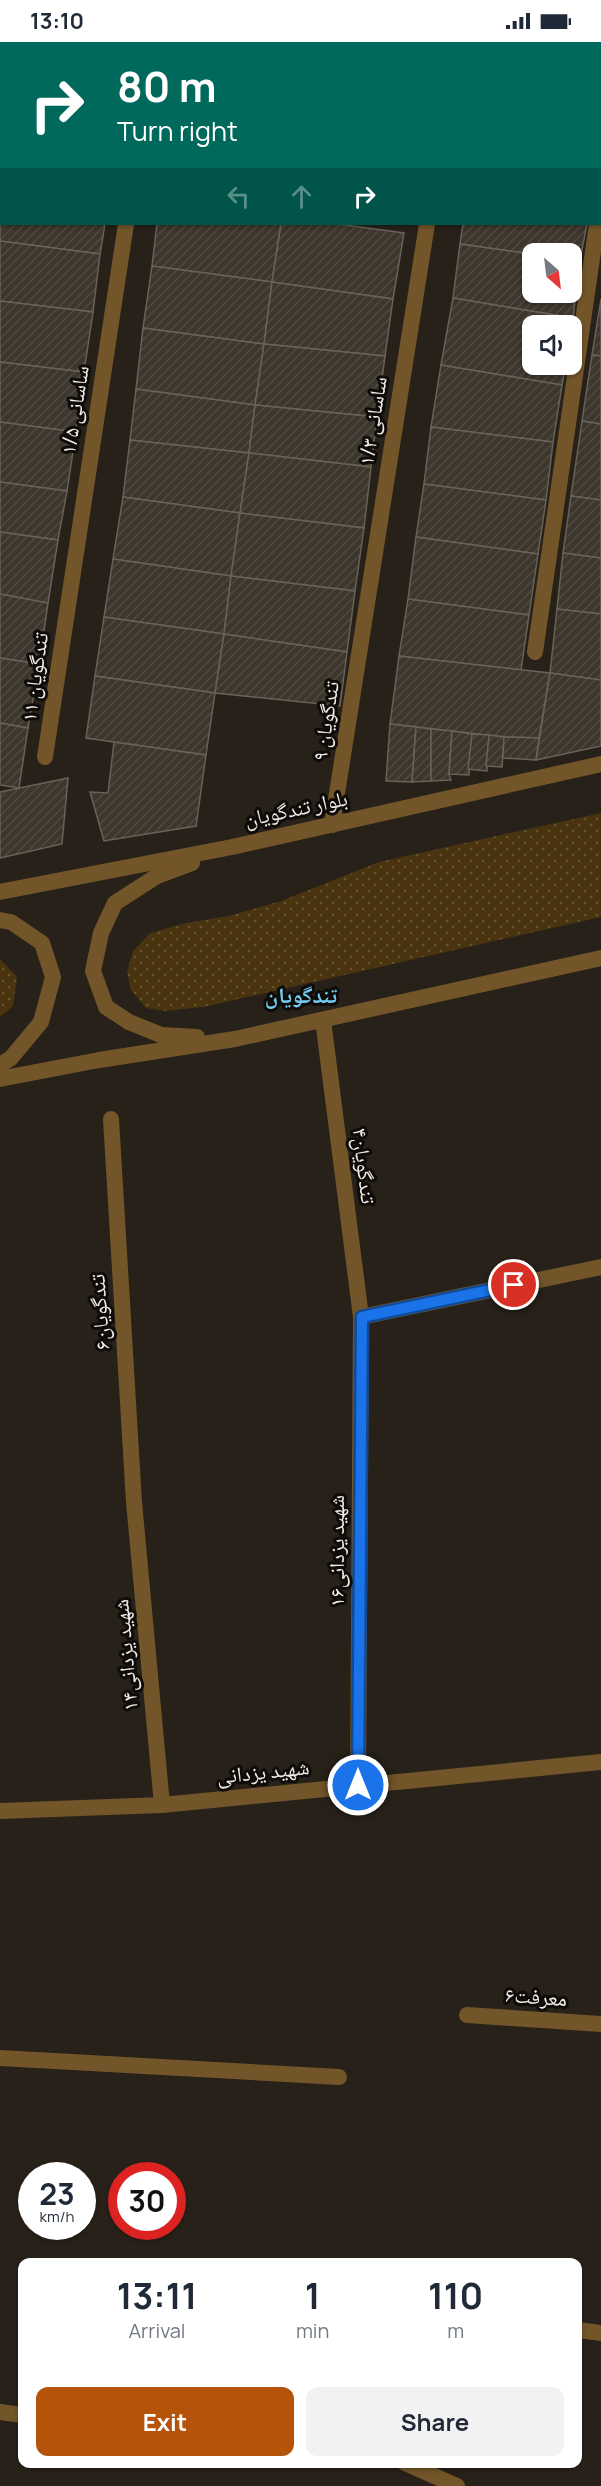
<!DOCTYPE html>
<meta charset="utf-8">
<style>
:root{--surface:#fff;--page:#f2f2f3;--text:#1f2937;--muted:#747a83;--accent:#b45309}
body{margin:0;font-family:Manrope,"Noto Naskh Arabic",sans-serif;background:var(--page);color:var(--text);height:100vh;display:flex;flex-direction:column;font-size:22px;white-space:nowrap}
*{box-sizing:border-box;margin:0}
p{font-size:20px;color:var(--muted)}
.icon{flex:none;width:33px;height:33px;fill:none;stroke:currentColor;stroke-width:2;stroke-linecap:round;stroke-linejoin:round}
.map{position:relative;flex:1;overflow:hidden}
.panel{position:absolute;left:18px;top:2216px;width:564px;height:210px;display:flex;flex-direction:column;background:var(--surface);border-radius:12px;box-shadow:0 2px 4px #0004}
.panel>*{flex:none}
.guide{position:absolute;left:0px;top:0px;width:602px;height:183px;box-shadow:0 2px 4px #0004;background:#00695c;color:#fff;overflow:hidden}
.needle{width:39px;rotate:152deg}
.buttons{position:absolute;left:522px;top:201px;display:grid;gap:12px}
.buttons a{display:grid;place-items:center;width:60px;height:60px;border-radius:12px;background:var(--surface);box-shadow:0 2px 4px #0004;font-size:30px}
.speed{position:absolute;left:18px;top:2120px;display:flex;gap:12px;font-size:30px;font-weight:700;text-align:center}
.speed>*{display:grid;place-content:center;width:78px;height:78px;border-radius:50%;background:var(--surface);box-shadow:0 2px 4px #0004;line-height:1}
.speed small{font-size:15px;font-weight:400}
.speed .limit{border:9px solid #d22;background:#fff;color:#111}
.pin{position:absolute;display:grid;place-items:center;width:51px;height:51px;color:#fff;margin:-26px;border:3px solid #fff;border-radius:50%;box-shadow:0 2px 6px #0007}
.me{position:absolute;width:66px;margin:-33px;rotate:0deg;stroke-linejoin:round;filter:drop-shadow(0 0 4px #0008)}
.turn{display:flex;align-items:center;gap:21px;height:126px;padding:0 18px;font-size:27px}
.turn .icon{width:78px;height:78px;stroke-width:2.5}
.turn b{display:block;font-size:42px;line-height:51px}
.lanes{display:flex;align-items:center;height:57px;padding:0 18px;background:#0003;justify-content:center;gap:30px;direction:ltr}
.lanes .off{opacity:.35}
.eta{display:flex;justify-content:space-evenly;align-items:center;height:102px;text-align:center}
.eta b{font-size:36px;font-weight:700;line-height:42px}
.primary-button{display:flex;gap:12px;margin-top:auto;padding:12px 18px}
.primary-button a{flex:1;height:69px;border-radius:12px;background:var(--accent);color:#fff;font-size:24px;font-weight:700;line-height:69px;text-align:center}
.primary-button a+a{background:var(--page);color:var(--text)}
.status{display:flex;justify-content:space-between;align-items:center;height:42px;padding:0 30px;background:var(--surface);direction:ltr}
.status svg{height:16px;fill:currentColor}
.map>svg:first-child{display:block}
.grass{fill:url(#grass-dots)}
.building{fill:url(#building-hatch);stroke:#696259;stroke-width:1.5}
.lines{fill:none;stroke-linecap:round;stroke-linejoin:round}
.minor{stroke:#725529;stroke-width:16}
.tertiary{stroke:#725529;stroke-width:16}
.route-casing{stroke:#114b97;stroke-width:15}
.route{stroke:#1a73e8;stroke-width:10}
.labels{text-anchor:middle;stroke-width:6;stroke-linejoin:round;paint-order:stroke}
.street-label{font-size:21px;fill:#f0ece7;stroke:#0e0b08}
.neighbourhood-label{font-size:22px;font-weight:bold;fill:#75ccf2;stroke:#0e0b08}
</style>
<div class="status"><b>13:10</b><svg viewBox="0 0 49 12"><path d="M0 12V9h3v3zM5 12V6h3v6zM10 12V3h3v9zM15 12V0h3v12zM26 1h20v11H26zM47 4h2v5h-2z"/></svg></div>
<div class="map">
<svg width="601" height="2444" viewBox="0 0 601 2444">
<defs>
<pattern id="grass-dots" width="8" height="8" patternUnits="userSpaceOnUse" patternTransform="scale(1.5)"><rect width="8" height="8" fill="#49340f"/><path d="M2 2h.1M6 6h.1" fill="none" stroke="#645232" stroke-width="1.8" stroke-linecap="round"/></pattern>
<pattern id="building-hatch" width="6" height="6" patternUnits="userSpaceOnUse" patternTransform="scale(1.5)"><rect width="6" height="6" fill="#3c362d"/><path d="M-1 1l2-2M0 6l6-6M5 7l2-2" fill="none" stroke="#4f4a41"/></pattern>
</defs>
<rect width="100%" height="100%" fill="#272119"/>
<g class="grass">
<polygon points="601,771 601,875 203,965 165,969 146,966 131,948 127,930 133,909 150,891 186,881 229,874 281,859 379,820"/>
<polygon points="0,917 17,935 13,964 0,975"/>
</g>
<g class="building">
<polygon points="0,0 17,0 2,2 2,48"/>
<polygon points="27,0 138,0 138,2"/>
<polygon points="197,0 313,0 196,2"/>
<polygon points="313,0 433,0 313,2"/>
<polygon points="486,0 601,0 601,45 600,2"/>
<polygon points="0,137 2,182 105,182 100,212 0,199"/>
<polygon points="157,182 281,182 272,240 152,224"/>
<polygon points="281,182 338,182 404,191 393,257 272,240"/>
<polygon points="463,182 587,182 580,218 572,217 572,212 532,212 460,202"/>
<polygon points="0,199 100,212 93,270 0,259"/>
<polygon points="460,202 532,212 532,250 572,250 572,217 580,218 573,276 453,256"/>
<polygon points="152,224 272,240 264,302 143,286"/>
<polygon points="272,240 393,257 385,314 264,302"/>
<polygon points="453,256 573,276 572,287 572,284 532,284 532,322 566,322 562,343 441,323"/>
<polygon points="601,257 601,314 592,313"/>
<polygon points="0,259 93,270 84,330 0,320"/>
<polygon points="143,286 264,302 255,363 136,347"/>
<polygon points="264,302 385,314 377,375 255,363"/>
<polygon points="592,313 601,314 601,382 582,379"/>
<polygon points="0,320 84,330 76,390 0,380"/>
<polygon points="441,323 562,343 553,400 431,385"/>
<polygon points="136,347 255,363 249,411 130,398"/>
<polygon points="255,363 377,375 371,425 249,411"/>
<polygon points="582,379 601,382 601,458 571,454"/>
<polygon points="0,380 76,390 67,449 0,440"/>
<polygon points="431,385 553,400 546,458 424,442"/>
<polygon points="130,398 249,411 240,471 123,455"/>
<polygon points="249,411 371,425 364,486 240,471"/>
<polygon points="0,440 67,449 58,498 0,490"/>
<polygon points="424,442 546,458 538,512 416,495"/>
<polygon points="571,454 601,458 601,516 563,511"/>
<polygon points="123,455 240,471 231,534 113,517"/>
<polygon points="240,471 364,486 355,549 231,534"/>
<polygon points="0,490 58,498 48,561 0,552"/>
<polygon points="416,495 538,512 529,573 408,557"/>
<polygon points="563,511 601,516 601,572 557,567"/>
<polygon points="113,517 231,534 224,592 104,575"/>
<polygon points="231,534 355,549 347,610 224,592"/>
<polygon points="0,552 48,561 39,622 0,616"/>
<polygon points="408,557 529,573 521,628 399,614"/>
<polygon points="557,567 601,572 601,638 550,631"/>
<polygon points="104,575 224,592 215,651 95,634"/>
<polygon points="224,592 347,610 340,664 215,651"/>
<polygon points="399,614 550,631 539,696 504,695 390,682"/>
<polygon points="0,616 39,622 28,686 0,681"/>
<polygon points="550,631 601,638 601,704 536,718"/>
<polygon points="95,634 215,651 206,713 86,696"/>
<polygon points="0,681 28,686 19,746 0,743"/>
<polygon points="390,682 416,685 412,740 386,739"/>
<polygon points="416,685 431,687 431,739 412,740"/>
<polygon points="431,687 452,689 449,732 451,738 431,739"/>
<polygon points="452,689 472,692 469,733 449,732"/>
<polygon points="472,692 489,693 487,729 468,727"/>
<polygon points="489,693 504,695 502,725 486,724"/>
<polygon points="504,695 539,696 536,718 503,716"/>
<polygon points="114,700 206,713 196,784 104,799 90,750 108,751"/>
<polygon points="68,736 62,802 0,816 0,750"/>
</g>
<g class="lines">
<g class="minor">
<polyline points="153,2 153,0"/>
<polyline points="455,2 455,0"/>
<polyline points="0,84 2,85"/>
<polyline points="600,163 601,157"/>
<polyline points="535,610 597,182"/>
<polyline points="45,715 126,182"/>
<polyline points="332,783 427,182"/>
<polyline points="323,978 361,1275 358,1743"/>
<polyline points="111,1077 134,1460 162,1763"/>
<polyline points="361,1275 601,1225"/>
<polyline points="0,1769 162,1763 601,1720"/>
<polyline points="467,1973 601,1982"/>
<polyline points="0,2016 339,2035"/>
<polyline points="578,2288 601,2291"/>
<polyline points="0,2370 22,2373"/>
<polyline points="405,2421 457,2444"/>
</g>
<g class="tertiary">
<polyline points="192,821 157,834 115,861 101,891 93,929 106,965 129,980 161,993 197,995"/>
<polyline points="0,850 232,805 601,722"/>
<polyline points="0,878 11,880 42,901 53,935 41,980 11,1016 0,1023"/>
<polyline points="0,1037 99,1018 235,997 601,916"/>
</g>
</g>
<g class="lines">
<defs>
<polyline id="route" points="358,1743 362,1275 514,1243"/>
</defs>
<use href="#route" class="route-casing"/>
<use href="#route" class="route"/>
</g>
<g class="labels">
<g class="street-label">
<text transform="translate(75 368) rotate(-81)" y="7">۱/۵ ساسانی</text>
<text transform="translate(373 379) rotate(-81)" y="7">۱/۳ ساسانی</text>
<text transform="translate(35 635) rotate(-82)" y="7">۱۱ تندگویان</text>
<text transform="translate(326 679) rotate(-81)" y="7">۹ تندگویان</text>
<text transform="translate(296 767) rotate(-12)" y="7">بلوار تندگویان</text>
<text transform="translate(364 1124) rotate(83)" y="7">تندگویان۴</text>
<text transform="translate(100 1270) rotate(-94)" y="7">۶تندگویان</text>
<text transform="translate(337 1509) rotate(-90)" y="7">شهید یزدانی۱۶</text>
<text transform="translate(126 1613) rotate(-95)" y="7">شهید یزدانی۱۴</text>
<text transform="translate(263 1730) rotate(-6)" y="7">شهید یزدانی</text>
<text transform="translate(536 1955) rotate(4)" y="7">معرفت۶</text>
</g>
<g class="neighbourhood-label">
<text x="301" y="961">تندگویان</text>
</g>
</g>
</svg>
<div class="buttons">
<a><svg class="needle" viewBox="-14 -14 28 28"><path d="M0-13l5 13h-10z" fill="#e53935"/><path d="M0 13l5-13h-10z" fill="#747a83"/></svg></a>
<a><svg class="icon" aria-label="sound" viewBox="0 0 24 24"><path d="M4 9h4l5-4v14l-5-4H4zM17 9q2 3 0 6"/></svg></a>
</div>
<div class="speed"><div>23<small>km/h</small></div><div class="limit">30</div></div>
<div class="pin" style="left:514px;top:1243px;background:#d93025"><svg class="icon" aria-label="arrive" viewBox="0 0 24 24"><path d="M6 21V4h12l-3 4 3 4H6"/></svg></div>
<svg class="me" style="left:358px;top:1743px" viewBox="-20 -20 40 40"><circle r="17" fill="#1a73e8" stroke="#fff" stroke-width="3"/><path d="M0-11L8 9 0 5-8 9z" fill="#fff"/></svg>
<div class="guide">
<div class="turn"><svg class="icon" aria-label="right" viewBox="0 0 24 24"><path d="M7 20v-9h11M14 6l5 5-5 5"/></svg><div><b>80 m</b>Turn right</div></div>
<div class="lanes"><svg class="icon off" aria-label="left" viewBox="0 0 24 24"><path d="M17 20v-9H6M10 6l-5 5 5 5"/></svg><svg class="icon off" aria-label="ahead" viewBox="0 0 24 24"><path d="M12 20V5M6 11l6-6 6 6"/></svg><svg class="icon" aria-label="right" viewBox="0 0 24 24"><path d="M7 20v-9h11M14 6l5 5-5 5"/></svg></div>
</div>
<section class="panel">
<div class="eta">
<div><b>13:11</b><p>Arrival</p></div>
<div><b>1</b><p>min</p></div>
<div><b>110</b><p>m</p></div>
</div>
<div class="primary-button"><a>Exit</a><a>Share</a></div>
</section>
</div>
